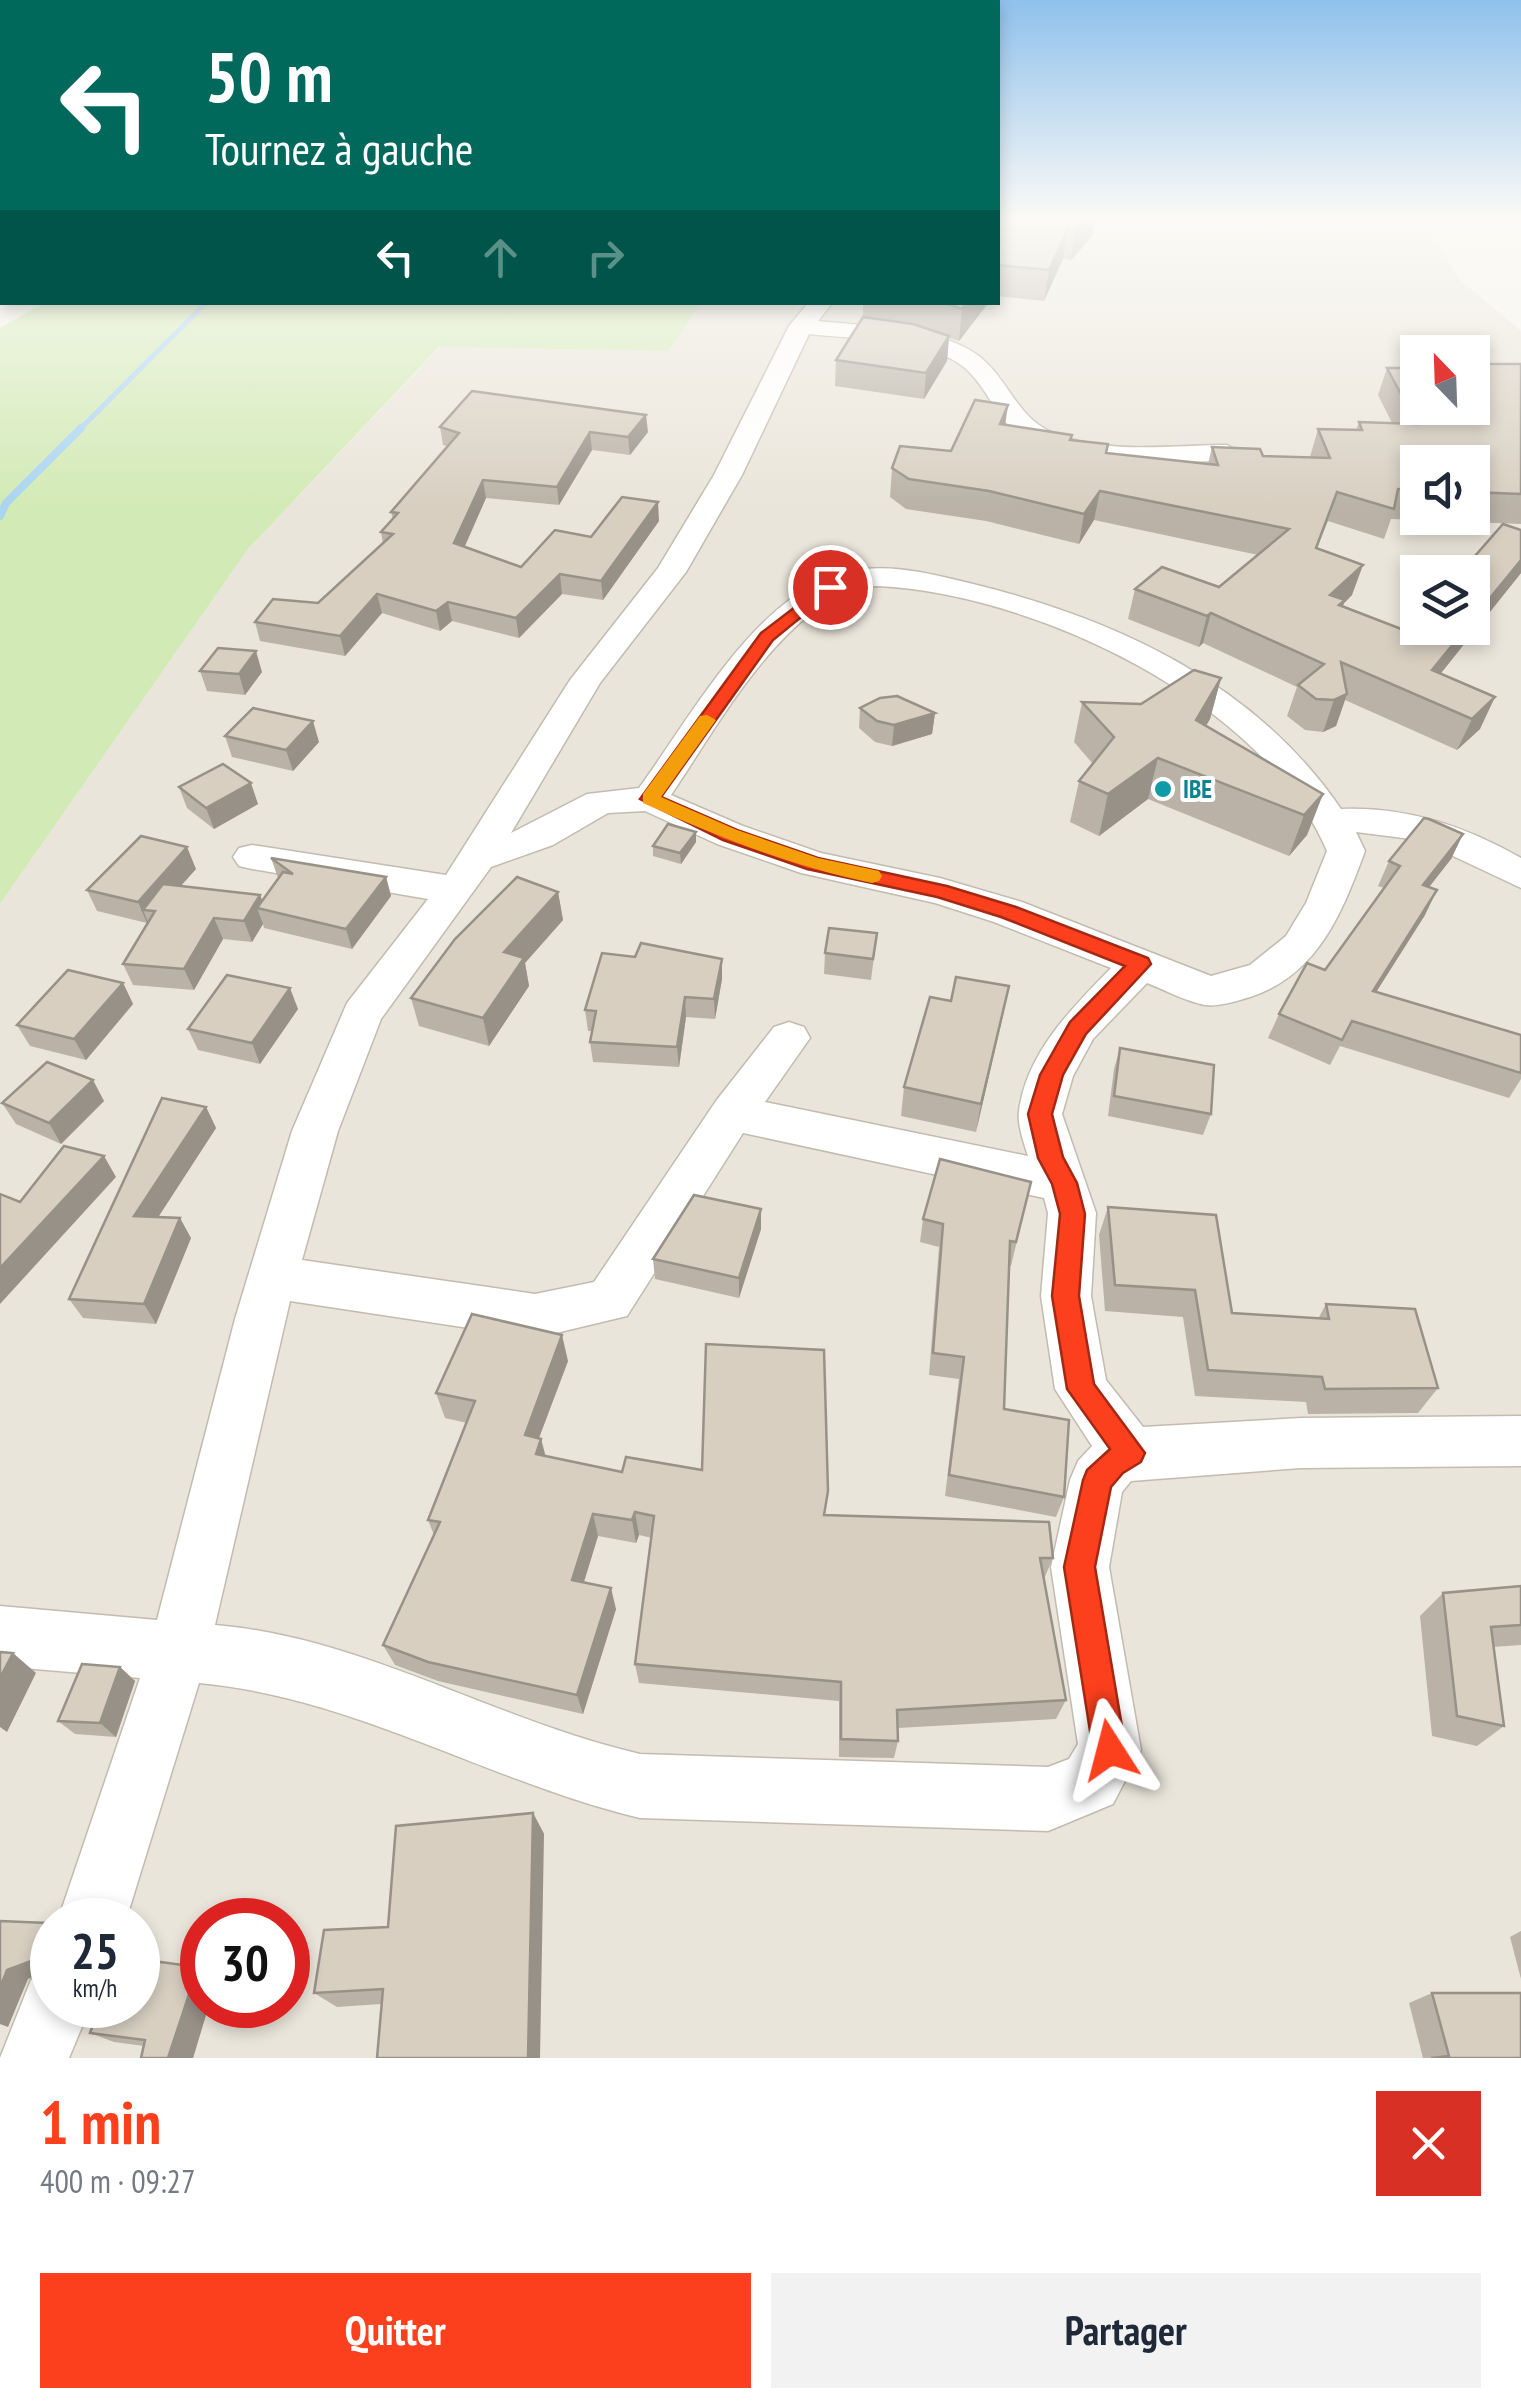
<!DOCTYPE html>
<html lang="fr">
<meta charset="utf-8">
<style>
:root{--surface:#fff;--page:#f2f2f3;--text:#1f2937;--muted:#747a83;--accent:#fc3f1d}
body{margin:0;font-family:"PT Sans Narrow",sans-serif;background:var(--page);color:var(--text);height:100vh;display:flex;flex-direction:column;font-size:38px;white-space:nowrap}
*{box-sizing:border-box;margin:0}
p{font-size:32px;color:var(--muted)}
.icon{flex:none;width:55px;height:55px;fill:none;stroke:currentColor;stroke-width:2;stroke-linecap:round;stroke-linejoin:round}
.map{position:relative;height:2058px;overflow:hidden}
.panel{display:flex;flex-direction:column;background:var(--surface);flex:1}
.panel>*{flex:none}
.top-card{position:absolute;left:0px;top:0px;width:1000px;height:305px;box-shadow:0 5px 15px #0003;background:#00695c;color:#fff;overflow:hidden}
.needle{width:65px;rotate:337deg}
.fabs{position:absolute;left:1400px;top:335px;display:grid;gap:20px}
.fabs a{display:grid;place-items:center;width:90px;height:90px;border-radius:0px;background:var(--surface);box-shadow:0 5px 15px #0003;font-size:50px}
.speed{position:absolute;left:30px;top:1898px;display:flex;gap:20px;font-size:50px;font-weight:700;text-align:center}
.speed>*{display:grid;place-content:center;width:130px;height:130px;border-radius:50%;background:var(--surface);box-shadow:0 5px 15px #0003;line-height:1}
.speed small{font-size:25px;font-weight:400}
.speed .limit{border:15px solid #d22;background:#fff;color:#111}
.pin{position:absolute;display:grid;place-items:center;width:85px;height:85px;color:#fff;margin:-42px;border:5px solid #fff;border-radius:50%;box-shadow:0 2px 10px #0007}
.me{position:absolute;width:110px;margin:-55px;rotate:351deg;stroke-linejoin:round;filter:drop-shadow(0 0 8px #0008)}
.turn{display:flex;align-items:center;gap:35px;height:210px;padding:0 40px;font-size:45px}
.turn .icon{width:130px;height:130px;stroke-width:2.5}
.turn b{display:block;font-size:70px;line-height:85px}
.lanes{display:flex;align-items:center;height:95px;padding:0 40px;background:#0003;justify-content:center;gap:50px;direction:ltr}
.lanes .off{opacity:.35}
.round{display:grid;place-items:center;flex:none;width:105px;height:105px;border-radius:0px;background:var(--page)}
.head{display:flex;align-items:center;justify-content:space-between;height:170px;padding:0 40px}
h1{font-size:60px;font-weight:600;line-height:75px;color:var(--accent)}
.button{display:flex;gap:20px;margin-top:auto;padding:20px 40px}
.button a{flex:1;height:115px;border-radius:0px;background:var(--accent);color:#fff;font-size:40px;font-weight:600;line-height:115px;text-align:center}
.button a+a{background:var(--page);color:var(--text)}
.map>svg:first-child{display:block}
.residential{fill:#eae5da;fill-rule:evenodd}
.green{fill:#d2eab5}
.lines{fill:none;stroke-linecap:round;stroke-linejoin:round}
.stream-far1{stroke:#a9d4f2;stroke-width:5}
.stream{stroke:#a9d4f2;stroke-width:8}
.minor-casing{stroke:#c2bbae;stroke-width:3}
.minor{fill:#fff;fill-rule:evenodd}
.wall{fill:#bab2a6;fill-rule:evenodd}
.shaded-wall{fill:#979187}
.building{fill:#d8cfc1;stroke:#979187;stroke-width:2.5}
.route{fill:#fc3f1d;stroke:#a42913;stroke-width:2.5}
.slow{fill:#f59e0b}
.culture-dot{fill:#0f9aa8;stroke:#fff;stroke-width:4}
.labels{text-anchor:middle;stroke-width:8;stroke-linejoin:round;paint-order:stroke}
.culture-label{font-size:25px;font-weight:bold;fill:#0d838f;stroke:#fff;text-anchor:start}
</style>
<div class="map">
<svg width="1521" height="2058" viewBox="0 0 1521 2058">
<rect width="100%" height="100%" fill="#f6f3ec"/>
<path class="residential" d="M998,220L1425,221L1459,279L1521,331V2058H0V904L248,549L440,347L667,351L701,303L998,302ZM1418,352H1472V408H1418ZM1418,462H1472V518H1418ZM1418,572H1472V628H1418ZM52,1920H138V2005H52ZM202,1920H288V2005H202Z"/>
<polygon class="green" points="44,303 44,302 701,303 668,351 439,347 248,549 0,904 0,328"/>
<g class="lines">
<polyline class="stream-far1" points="79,430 207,302"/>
<polyline class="stream" points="0,516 6,503 81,428"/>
<defs>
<g id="minor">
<path d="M809,302H833L818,321C863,326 944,327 980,357C1009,380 1016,417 1053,433C1105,455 1172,445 1227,445L1240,453L1227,461C1165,461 1096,469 1037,445C998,430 993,393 965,368C930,338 853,339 809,334L742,475L686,572L600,683L511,833L587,794L639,788C688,721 746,614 824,579C871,558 925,572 973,584C1116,619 1255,683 1341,809C1406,806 1465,826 1521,858V888L1419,840L1356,832L1365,851C1342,913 1318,975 1250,997C1237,1001 1218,1007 1205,1005C1185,1001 1165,990 1147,983L1093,1039L1073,1076L1062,1114L1096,1213L1091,1296L1106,1380L1143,1427L1301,1418L1521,1416V1466L1301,1468L1131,1481L1122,1492L1109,1567L1141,1750L1113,1804L1048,1831L640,1818C490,1782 354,1697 199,1683L126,1920H58L140,1678L0,1666V1606L157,1620L235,1319L292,1131L347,1003L428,899L252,869L239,866L233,857L239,848L252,845L446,875L570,680L658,568L714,475L789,326ZM877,586C1033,593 1264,701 1327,851L1306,903L1286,936L1250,965L1211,976L1022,902L940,878L821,853L743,826L671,795C717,728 789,591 877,586ZM645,811L717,844L801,873L935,903L994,922L1111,968C1072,1008 1027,1052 1019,1111C1017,1124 1024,1143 1028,1156L765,1102L810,1038L804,1027L789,1022L774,1027L716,1101L594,1282L535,1294L302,1260L338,1131L381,1019L491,867L553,845L608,813ZM743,1133L1044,1198L1048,1213L1041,1296L1055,1389L1092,1446L1078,1461L1070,1480L1051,1567L1078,1744L1069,1759L1048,1767L640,1754C496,1721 363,1637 215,1625L290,1301L535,1338L627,1316Z"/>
<polygon points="52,1972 52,2005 91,2005 69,2058 0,2058 31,1980"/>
</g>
</defs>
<use href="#minor" class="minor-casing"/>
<use href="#minor" class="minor"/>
</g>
<g class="wall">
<polygon points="998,220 1095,220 1092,236 1071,260 1063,259 1044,301 998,296"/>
<polygon points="863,302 989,302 959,341 949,338 947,361 924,399 835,386 836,360 863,317"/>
<path d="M1402,363L1521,364V524L1391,519L1384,539L1328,521L1317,548L1352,595L1344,603L1342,606L1409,632L1521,530V573L1440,674L1480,729L1457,750L1345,700L1336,726L1323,732L1305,730L1287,716L1297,687L1203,643L1199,647L1128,619L1135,589L1219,587L1258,555L1094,520L1079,544L986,521L906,509L890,497L892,468L951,451L1005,425L1072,435L1071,440L1106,453L1208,464L1212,447L1263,456L1310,457L1318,429L1356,430L1359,422L1392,423L1378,395L1387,368H1400ZM1418,462H1472V518H1418Z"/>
<polygon points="440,427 648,432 630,455 592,450 559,505 486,498 464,547 521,567 591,537 659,521 603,600 562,594 519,638 452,621 440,631 382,613 345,656 260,641 255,622 318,603 383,543 381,532 393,519 391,512 447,446 443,445"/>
<polygon points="200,671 262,672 245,695 207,691"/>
<polygon points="1221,678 1210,719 1206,726 1323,794 1307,835 1289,856 1148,799 1099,836 1070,822 1079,781 1093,764 1074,742 1082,702 1141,704"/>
<polygon points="860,708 935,713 932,734 892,746 875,742 859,728"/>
<polygon points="225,736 319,742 293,771 232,757"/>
<polygon points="179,787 258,804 214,829 187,808"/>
<polygon points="1463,834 1451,859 1429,887 1425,915 1376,992 1521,1035 1521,1079 1509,1098 1340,1046 1330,1065 1268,1038 1279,1014 1325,970 1384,888 1378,886 1389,861"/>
<polygon points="696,842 681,864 653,856 653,846"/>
<polygon points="271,858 386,877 391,896 352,949 264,928 263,924 252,942 223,939 194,990 133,985 123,964 148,922 147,923 97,911 87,890 196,869 181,886 260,895 262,900 278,878"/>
<polygon points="558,892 563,920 525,963 529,986 489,1046 419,1026 411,998"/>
<polygon points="877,933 871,980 824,974 825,953"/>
<polygon points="635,957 722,959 722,979 715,1019 686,1017 679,1067 593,1062 590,1042 592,1031 588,1031 585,1010"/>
<polygon points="123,983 133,1004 86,1060 30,1046 17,1025"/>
<polygon points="1009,986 976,1132 901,1116 904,1087 951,1001"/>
<polygon points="298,1009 260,1064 198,1050 188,1029"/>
<polygon points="1120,1048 1211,1114 1203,1135 1108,1116 1114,1069"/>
<polygon points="104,1101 61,1144 16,1124 2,1103"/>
<polygon points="206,1107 216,1128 158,1217 191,1238 156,1324 83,1318 69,1299"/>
<polygon points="1031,1182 1011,1266 1009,1265 1004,1409 1064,1497 1056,1517 945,1496 959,1379 929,1375 939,1247 920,1242 923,1219"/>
<polygon points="1108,1207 1232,1313 1318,1319 1326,1304 1438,1388 1418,1413 1308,1414 1306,1402 1195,1396 1183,1317 1105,1311 1099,1235"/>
<polygon points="761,1229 739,1298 655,1279 653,1259"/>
<polygon points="568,1361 539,1438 541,1439 546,1457 826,1515 1053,1558 1044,1579 1066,1700 1056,1719 898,1728 898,1741 894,1758 839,1757 839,1701 639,1683 635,1664 652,1538 639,1535 636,1543 598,1536 584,1582 616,1609 583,1714 438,1681 395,1665 383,1645 434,1535 428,1520 467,1423 445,1418 436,1393"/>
<polygon points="1521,1586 1521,1645 1493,1647 1504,1726 1477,1746 1432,1736 1420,1616 1443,1593"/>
<polygon points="120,1667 135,1681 116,1737 75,1734 58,1721"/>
<polygon points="533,1813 544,1834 381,2004 337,2007 314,1993 388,1927"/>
<polygon points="1521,1931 1521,1979 1510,1937"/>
<polygon points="198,1967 202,1970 202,2005 209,2005 193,2058 141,2058 144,2046 114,2042 90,2033"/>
<polygon points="1432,1993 1521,2058 1423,2058 1409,2003"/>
</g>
<g class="shaded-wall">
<polygon points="1084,220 1095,220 1092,236 1071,260 1075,230"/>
<polygon points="1068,229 1063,259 1044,301 1049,270"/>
<polygon points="2,256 2,272 0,273 0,257"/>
<polygon points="967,302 989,302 959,341 962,309"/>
<polygon points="949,336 947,361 924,399 926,373"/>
<polygon points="1008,405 1004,433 1000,424"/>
<polygon points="646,415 648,432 630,455 628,437"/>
<polygon points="590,432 592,450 559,505 557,487"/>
<polygon points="483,480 486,498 458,562 454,543"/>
<polygon points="1100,491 1094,520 1079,544 1084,514"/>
<polygon points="658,502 659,521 603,600 601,581"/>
<polygon points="1521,560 1521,573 1422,697 1432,670 1466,628 1472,628 1472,620"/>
<polygon points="1363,565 1352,595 1344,603 1334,631 1330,595"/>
<polygon points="560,574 562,594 519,638 516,618"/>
<polygon points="377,594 382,613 345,656 340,636"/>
<polygon points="448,602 452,621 440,631 436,611"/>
<polygon points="1211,613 1203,643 1199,647 1207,616"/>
<polygon points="256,651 262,672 245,695 239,674"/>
<polygon points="1221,678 1210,719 1185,761 1196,720"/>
<polygon points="1347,694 1336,726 1323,732 1334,700"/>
<polygon points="1495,697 1480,729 1457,750 1472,719"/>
<polygon points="935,713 932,734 892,746 894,725"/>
<polygon points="313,721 319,742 293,771 286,750"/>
<polygon points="1158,758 1148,799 1099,836 1108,794"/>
<polygon points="251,783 258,804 214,829 206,808"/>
<polygon points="1323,794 1307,835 1289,856 1304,815"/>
<polygon points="696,832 696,842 681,864 680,853"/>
<polygon points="1463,834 1451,859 1412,909 1423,885"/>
<polygon points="187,847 196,869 156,913 155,911 143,910 148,922 147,923 138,902"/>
<polygon points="386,877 391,896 352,949 346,929"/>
<polygon points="1437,890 1425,915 1361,1016 1373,991"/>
<polygon points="558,892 563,920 525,963 529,986 489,1046 483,1018 504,952"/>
<polygon points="260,895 266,910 257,908 263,924 252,942 244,921"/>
<polygon points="214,918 223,939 194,990 184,969"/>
<polygon points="722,959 722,979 715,1019 714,999"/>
<polygon points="123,983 133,1004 86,1060 74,1039"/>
<polygon points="1009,986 1003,1015 976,1132 981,1104"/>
<polygon points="290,988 298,1009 260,1064 252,1043"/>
<polygon points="685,997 686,1017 679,1067 677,1047"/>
<polygon points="93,1080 104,1101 61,1144 49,1123"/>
<polygon points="206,1107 216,1128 146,1236 134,1216"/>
<polygon points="104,1156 116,1177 0,1304 0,1268"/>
<polygon points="761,1209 761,1229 739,1298 739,1278"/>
<polygon points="180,1218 191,1238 156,1324 144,1304"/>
<polygon points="562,1335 568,1361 531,1459 525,1435"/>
<polygon points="541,1439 547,1463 536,1454"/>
<polygon points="635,1512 639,1535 636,1543 632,1520"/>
<polygon points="593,1514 598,1536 578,1601 572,1580"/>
<polygon points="611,1588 616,1609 583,1714 577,1695"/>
<polygon points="13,1653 36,1673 7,1732 0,1727 0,1678"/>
<polygon points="120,1667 135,1681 116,1737 100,1723"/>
<polygon points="533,1813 544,1834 540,2058 528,2058"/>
<polygon points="47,1923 52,1926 52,1969 28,1979 8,2027 0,2024 0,1988 7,1970"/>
<polygon points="198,1967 202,1970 202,2005 209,2005 193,2058 168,2058"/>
</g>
<g class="building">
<polygon points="0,220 2,220 2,256 0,257"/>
<polygon points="998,220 1084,220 1075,230 1068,229 1049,270 998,265"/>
<polygon points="942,302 967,302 962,309"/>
<polygon points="863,317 913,324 949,336 926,373 836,360"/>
<polygon points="1402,363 1418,363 1418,408 1472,408 1472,364 1521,364 1521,494 1472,492 1472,462 1418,462 1418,490 1398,489 1394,509 1337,492 1316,548 1363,565 1330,595 1345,600 1339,605 1409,632 1418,623 1418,628 1466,628 1432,670 1495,697 1472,719 1341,662 1347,694 1334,700 1316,699 1298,685 1324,664 1211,613 1207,616 1135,589 1162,567 1219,587 1289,529 1100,491 1084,514 989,491 909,479 892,468 900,446 951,451 975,400 1008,405 1000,424 1072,435 1070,440 1108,444 1106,453 1218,465 1212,447 1260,449 1263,456 1330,458 1318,429 1362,430 1359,422 1417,424 1387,368 1405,368"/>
<polygon points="472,391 646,415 628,437 590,432 557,487 483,480 454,543 521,567 555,530 591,537 622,497 658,502 601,581 560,574 516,618 448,602 436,611 377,594 340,636 255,622 273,599 318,603 393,534 381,532 398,513 391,512 459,433 440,427"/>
<polygon points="1503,524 1521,530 1521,560 1472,620 1472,572 1461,572"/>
<polygon points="218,648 256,651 239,674 200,671"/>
<polygon points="1194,670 1221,678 1196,720 1323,794 1304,815 1158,758 1108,794 1079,781 1114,737 1082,702 1141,704"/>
<polygon points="897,696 935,713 894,725 877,721 860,708 880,698"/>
<polygon points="253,708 313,721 286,750 225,736"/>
<polygon points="223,764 251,783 206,808 179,787"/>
<polygon points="1424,818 1429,819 1463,834 1423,885 1437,890 1373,991 1521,1035 1521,1073 1352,1021 1342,1040 1279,1014 1307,963 1325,970 1400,866 1389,861"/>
<polygon points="668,824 696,832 680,853 653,846"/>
<polygon points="141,836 187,847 138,902 87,890"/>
<polygon points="271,858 386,877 346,929 257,908 283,872 293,874"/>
<polygon points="517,877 558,892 504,952 524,958 483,1018 411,998 455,939"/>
<polygon points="163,884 260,895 244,921 214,918 184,969 123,964 155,911 143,910"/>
<polygon points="829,928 877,933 873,959 825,953"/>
<polygon points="641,943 722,959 714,999 685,997 677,1047 590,1042 596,1011 585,1010 602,953 635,957"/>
<polygon points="68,970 123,983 74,1039 17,1025"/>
<polygon points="227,975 290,988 252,1043 188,1029"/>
<polygon points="956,977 1009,986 981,1104 904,1087 930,997 951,1001"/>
<polygon points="1120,1048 1214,1065 1211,1114 1114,1096"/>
<polygon points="47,1062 93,1080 49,1123 2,1103"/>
<polygon points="162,1098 206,1107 134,1216 180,1218 144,1304 69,1299"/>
<polygon points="64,1146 104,1156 0,1268 0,1194 20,1202"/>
<polygon points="940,1159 1031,1182 1016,1242 1010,1241 1004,1409 1069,1420 1064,1497 949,1475 964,1357 933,1353 943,1224 923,1219"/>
<polygon points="694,1195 761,1209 739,1278 653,1259"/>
<polygon points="1108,1207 1216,1215 1232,1313 1329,1319 1326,1304 1415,1309 1438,1388 1325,1389 1322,1377 1208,1370 1195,1290 1115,1285"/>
<polygon points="472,1314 562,1335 525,1435 541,1439 536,1454 622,1472 626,1457 702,1470 706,1344 824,1350 828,1491 824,1515 1049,1522 1053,1558 1040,1558 1066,1700 897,1710 898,1741 841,1739 841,1682 635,1664 654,1516 635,1512 632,1520 593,1514 572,1580 611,1588 577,1695 428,1662 383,1645 440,1522 428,1520 475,1401 436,1393"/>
<polygon points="1521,1586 1521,1625 1491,1627 1504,1726 1457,1716 1443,1593"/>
<polygon points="0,1652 13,1653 0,1678"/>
<polygon points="82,1664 120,1667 100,1723 58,1721"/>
<polygon points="533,1813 528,2058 377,2058 383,1989 314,1993 324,1930 388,1927 396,1826"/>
<polygon points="0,1921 47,1923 34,1960 7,1970 0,1988"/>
<polygon points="138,1959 198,1967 168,2058 141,2058 145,2040 90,2033 100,2005 138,2005"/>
<polygon points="1432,1993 1521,1993 1521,2058 1431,2058 1449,2056"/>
</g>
<linearGradient id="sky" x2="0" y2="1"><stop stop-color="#8fc1ec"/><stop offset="0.43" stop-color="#fbfaf6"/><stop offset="1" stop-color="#fbfaf6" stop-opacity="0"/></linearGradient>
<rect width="1521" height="508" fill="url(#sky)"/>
<polygon class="route" points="825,584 838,587 773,640 661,797 737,830 818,858 947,886 1016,907 1148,958 1151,964 1086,1034 1063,1075 1052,1114 1063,1157 1077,1183 1085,1214 1079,1296 1094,1384 1145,1453 1141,1462 1123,1473 1111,1487 1095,1567 1126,1750 1121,1761 1110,1766 1098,1761 1093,1750 1064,1567 1083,1480 1087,1470 1110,1449 1067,1389 1052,1296 1060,1214 1052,1184 1038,1158 1028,1114 1040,1075 1070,1022 1125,966 1001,917 937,897 807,869 723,840 640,799 761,633"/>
<path class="slow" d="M707,715L716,720L661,797L737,830L818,858L879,871L882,876L879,881L872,883C791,866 718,837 643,803V794L700,716Z"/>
<circle class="culture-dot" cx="1163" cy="789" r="10"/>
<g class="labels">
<g class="culture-label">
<text x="1183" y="798">IBE</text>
</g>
</g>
</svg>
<div class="fabs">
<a><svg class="needle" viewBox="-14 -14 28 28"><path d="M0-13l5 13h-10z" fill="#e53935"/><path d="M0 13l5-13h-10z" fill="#747a83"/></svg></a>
<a><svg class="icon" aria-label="sound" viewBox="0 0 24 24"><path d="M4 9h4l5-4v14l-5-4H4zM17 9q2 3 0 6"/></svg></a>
<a><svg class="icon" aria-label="layers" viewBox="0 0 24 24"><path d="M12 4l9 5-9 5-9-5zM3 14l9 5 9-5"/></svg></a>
</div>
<div class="speed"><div>25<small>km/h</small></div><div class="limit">30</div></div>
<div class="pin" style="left:830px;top:587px;background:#d93025"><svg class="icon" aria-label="arrive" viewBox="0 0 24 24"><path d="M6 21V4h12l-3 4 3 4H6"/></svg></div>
<svg class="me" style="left:1110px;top:1750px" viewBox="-20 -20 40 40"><path d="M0-17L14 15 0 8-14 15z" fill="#fc3f1d" stroke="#fff" stroke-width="4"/></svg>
<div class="top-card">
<div class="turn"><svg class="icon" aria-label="left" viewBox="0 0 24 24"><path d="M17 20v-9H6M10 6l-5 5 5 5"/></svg><div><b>50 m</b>Tournez à gauche</div></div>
<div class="lanes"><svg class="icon" aria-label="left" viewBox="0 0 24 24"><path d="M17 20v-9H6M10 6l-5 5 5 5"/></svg><svg class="icon off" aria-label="ahead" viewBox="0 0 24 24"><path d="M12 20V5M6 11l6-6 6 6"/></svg><svg class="icon off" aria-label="right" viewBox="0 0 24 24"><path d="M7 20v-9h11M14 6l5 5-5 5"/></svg></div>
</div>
</div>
<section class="panel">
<div class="head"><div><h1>1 min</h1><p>400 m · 09:27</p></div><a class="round" style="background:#d93025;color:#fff"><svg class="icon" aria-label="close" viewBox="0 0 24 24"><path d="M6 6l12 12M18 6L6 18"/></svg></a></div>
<div class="button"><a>Quitter</a><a>Partager</a></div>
</section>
